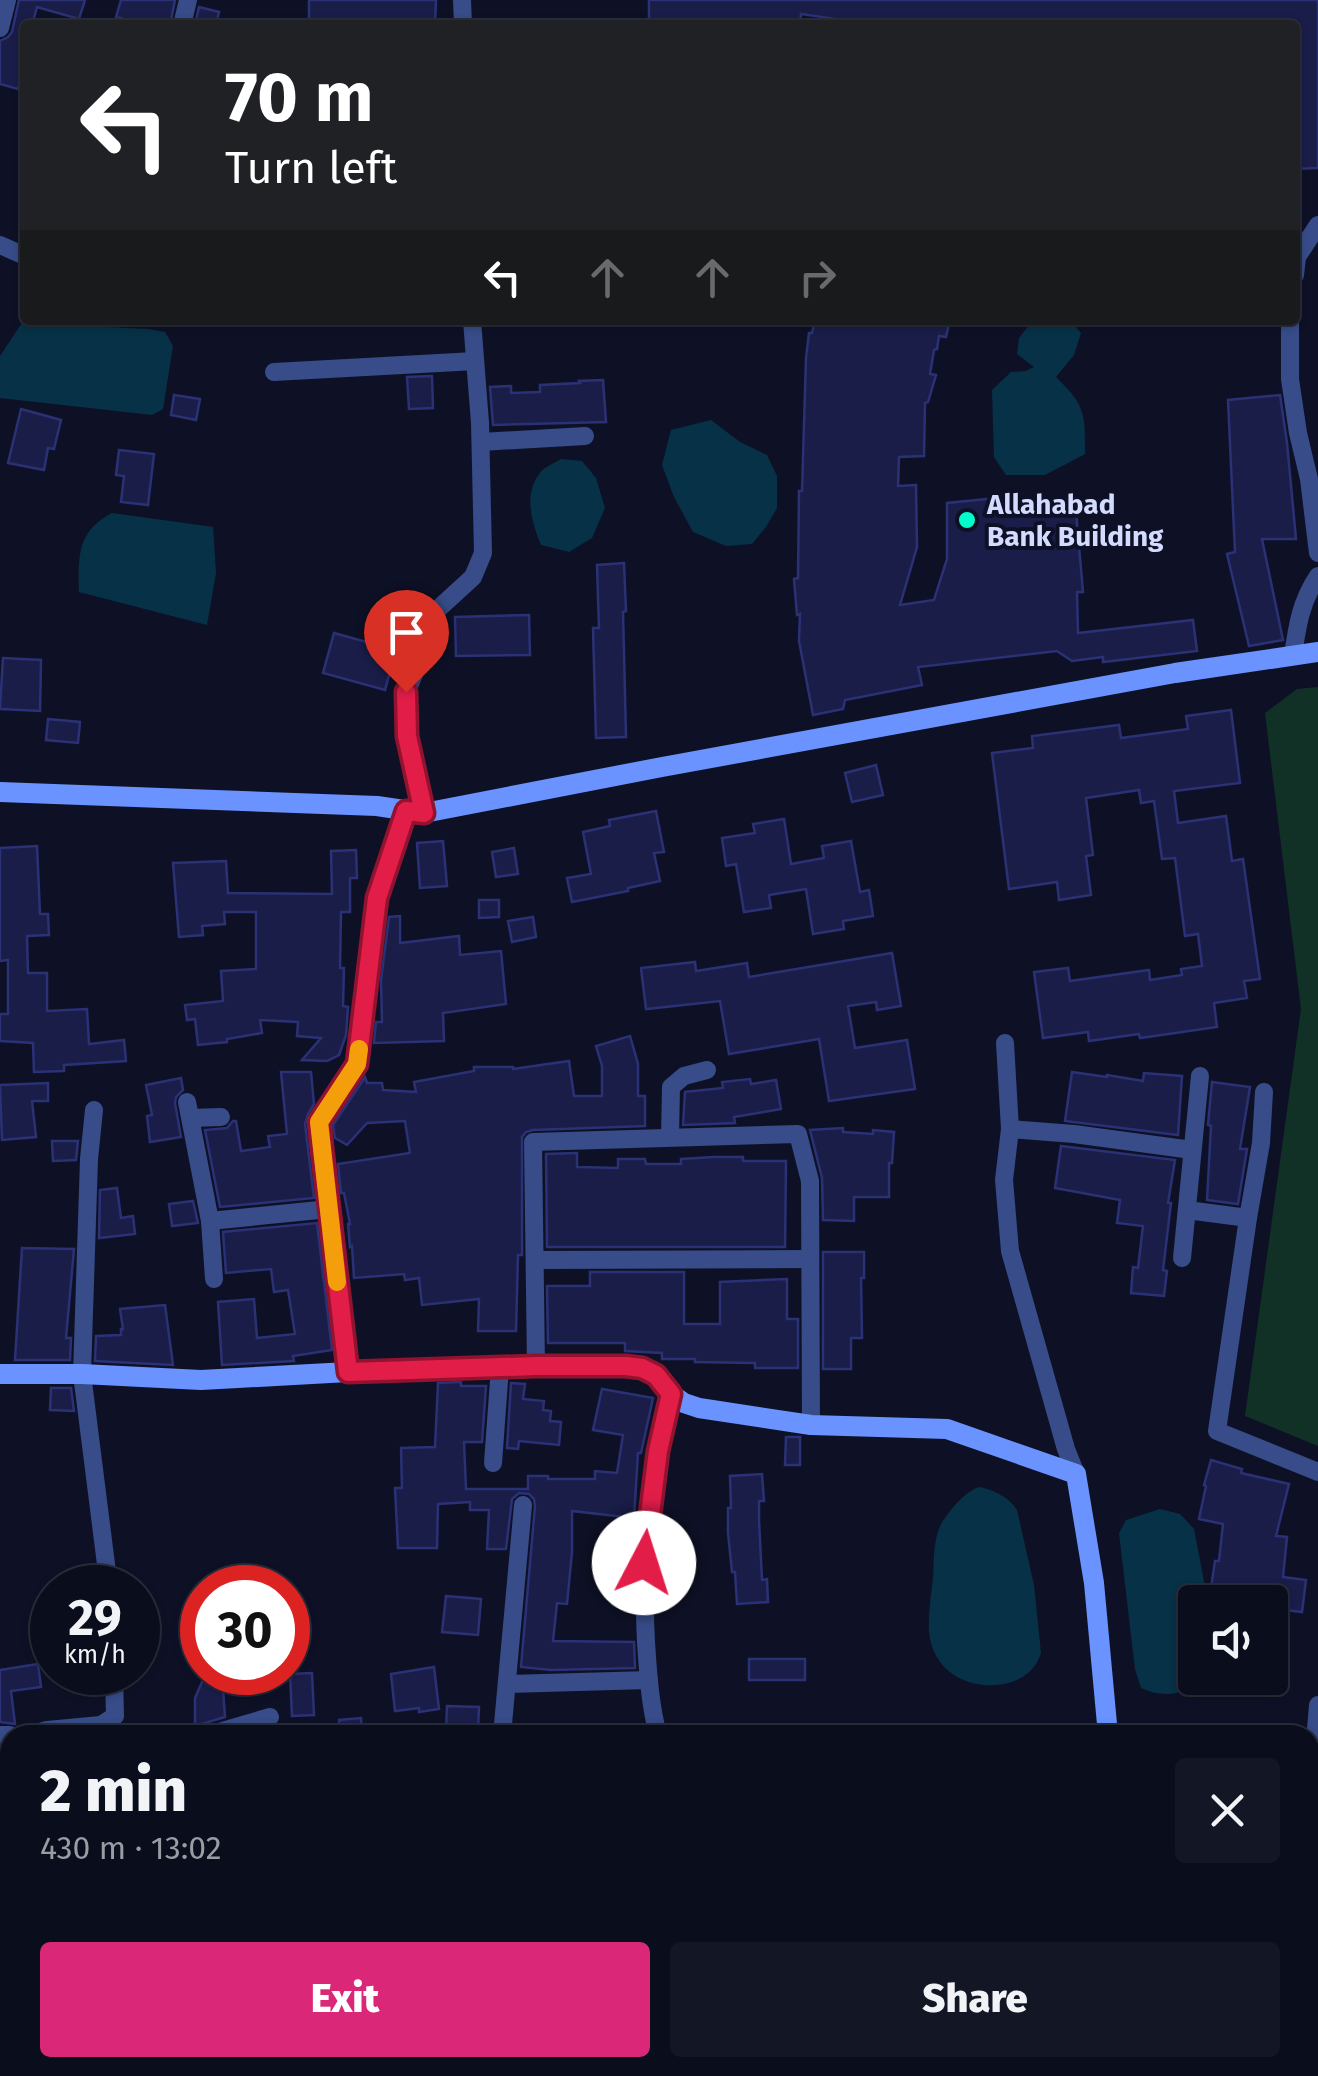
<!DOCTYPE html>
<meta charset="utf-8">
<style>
:root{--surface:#0a0d1c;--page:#131625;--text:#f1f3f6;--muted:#999ca3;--line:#2a2d3b;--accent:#db2777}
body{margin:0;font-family:"Fira Sans",sans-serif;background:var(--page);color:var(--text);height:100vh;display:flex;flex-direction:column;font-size:38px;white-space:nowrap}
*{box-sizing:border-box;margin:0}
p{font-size:32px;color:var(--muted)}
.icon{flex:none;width:55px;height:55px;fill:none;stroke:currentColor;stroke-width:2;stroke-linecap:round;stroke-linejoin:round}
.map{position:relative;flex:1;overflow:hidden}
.panel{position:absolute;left:0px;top:1725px;width:1320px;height:352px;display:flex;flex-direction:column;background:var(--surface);border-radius:30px 30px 0 0;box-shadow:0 2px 8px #0004,0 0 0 2px var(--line)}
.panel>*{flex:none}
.banner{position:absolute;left:20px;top:20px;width:1280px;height:305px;border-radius:10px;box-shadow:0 2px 8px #0004,0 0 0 2px var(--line);background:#202124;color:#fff;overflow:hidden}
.controls{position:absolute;left:1178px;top:1585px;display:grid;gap:20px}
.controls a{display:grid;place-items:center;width:110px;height:110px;border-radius:10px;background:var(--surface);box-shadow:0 2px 8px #0004,0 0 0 2px var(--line);font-size:50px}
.speed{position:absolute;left:30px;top:1565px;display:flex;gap:20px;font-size:50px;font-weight:700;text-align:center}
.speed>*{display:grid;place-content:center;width:130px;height:130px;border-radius:50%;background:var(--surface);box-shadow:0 2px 8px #0004,0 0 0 2px var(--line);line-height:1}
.speed small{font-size:25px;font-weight:400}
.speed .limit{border:15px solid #d22;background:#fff;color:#111}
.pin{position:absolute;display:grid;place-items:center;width:85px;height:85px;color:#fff;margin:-102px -42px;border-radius:50% 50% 50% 0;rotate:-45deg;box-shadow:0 0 10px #0007}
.pin .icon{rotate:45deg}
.me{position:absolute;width:110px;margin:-55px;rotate:5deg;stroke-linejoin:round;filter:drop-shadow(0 0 8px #0008)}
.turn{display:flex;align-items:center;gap:35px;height:210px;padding:0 40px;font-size:45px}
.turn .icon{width:130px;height:130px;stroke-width:2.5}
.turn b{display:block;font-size:70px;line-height:85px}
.lanes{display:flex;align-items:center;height:95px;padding:0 40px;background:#0003;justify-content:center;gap:50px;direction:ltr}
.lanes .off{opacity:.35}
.round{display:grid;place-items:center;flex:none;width:105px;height:105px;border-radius:10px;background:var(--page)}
.head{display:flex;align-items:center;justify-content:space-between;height:170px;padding:0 40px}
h1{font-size:60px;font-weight:800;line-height:75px}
.button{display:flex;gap:20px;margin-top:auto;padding:20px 40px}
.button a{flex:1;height:115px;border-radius:10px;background:var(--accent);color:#fff;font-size:40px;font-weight:800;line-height:115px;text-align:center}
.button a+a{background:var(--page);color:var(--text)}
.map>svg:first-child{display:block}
.green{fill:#113126}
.water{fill:#073146}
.building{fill:#191d48;stroke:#2a3175;stroke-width:2.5}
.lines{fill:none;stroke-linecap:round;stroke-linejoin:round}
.street{stroke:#374c88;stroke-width:18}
.secondary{stroke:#6a93ff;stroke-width:20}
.route-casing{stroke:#92132f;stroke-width:25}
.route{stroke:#e11d48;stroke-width:18}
.slow{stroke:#f59e0b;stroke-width:18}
.poi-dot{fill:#00fecc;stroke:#0e1126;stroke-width:4}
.labels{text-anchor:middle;stroke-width:8;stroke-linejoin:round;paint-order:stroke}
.poi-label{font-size:28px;font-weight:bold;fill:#d3dbff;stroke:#0e1126;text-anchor:start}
</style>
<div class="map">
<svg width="1318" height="2076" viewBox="0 0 1318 2076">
<rect width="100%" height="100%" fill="#0e1126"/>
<polygon class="green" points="1318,687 1318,1446 1245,1416 1301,1009 1265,713 1297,689"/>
<g class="water">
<path d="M1033,320H1070L1081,333L1074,355L1056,377C1086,406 1085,414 1085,454L1045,475H1006L994,457L992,390L1011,372L1026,371L1034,367L1017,354L1019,338Z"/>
<polygon points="22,323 149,329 165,332 173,346 163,409 152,415 0,398 0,356"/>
<polygon points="711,420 740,442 767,455 777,476 777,508 766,527 752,544 726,546 693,532 674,497 662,465 671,430"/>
<path d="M561,459L582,461L596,478L605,508L592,538L569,552L541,545C532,523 523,494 540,473C544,467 555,463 561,459Z"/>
<path d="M112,513L213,527L216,573L207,625L79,592C78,557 77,531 112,513Z"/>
<path d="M979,1487C994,1490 1009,1497 1017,1510L1034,1585L1041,1653C1036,1669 1024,1679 1008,1683C971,1692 933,1673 929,1632C928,1614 931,1595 933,1578C934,1561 933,1540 941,1524C949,1511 964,1492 979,1487Z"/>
<path d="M1160,1509L1180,1514L1194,1529L1208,1602H1195V1678H1201C1186,1696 1162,1698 1141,1688L1135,1669L1119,1533L1126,1520Z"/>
</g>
<g class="building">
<polygon points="19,0 85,0 79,19 37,7 32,25 25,25 25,50 20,69 23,70 18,89 0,84 0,41 8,37 12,32"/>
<polygon points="121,0 175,0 170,25 146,25 116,17"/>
<polygon points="309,0 436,0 435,25 309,25"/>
<polygon points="649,0 1318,0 1318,168 1295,169 1295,25 836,25 836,19 801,14 800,25 688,25 649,23"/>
<polygon points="199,7 219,12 216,25 195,25"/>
<polygon points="815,320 950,320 946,337 939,336 937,349 934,350 930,374 936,375 928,402 925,403 924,456 899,457 898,486 916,485 917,547 900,605 934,600 947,559 947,503 1017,496 1019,509 1075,500 1083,592 1077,592 1078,633 1193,620 1197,651 1103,662 1103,657 1072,661 1057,651 918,667 922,685 845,700 843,709 813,715 799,641 800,614 797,615 794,579 798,578 799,491 802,491 806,358 809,333 812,333"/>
<polygon points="432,376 433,408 409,409 407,377"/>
<polygon points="603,380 606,422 493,425 490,387 511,386 511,393 540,392 540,385 580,383 579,381"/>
<polygon points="174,395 200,399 196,420 171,415"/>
<polygon points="1280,395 1287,443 1296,539 1262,539 1283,640 1249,646 1227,554 1235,552 1228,400"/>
<polygon points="21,409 61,420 54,449 48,448 44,470 8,463"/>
<polygon points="119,450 154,454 148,505 121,502 124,476 116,475"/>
<polygon points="624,563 626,611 623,612 626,737 596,738 593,628 599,628 597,565"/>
<polygon points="529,615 530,655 456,656 455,617"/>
<polygon points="334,633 396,650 385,690 323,673"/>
<polygon points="3,658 41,660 40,711 0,709"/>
<polygon points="1231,710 1240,783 1174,791 1178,823 1226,816 1232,861 1243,859 1260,979 1244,981 1247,998 1214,1003 1217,1027 1140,1038 1139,1034 1089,1041 1088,1032 1043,1038 1034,972 1068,968 1070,981 1149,970 1150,980 1182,975 1181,969 1202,966 1198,934 1185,936 1175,858 1162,859 1154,801 1141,803 1139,790 1086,798 1093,855 1086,856 1091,895 1059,900 1057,882 1009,889 992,753 1033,748 1032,736 1119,725 1121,738 1188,729 1186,716"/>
<polygon points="48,719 80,722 78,743 46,740"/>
<polygon points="876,765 883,795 852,802 845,773"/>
<polygon points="656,811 664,852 654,853 660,881 628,888 628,891 572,902 567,878 591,874 583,832 610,826 609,820"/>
<polygon points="784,819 791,864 824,858 822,846 851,841 860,892 869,890 873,916 843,921 844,929 813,934 806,889 769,895 771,908 744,912 736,864 726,866 722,838 755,833 753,824"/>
<polygon points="443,841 447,886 420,888 417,843"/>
<polygon points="37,846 40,914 48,914 49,935 27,936 28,973 47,973 47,1011 87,1009 89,1044 124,1040 126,1061 64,1065 64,1071 34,1072 33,1043 0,1041 0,1014 8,1014 8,960 0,961 0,848"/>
<polygon points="514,848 518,874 496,877 492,852"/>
<polygon points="356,850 357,878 350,878 350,912 341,912 340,968 344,968 343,1006 348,1007 346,1035 339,1055 327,1061 302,1060 321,1038 297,1036 298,1022 260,1020 262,1033 227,1039 227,1042 198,1045 195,1019 187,1020 185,1005 223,1001 221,971 256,969 256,912 224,912 225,924 202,926 203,935 179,937 173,863 226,861 228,893 332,894 331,851"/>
<polygon points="479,900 499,900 499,917 479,918"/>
<polygon points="400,916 400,943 459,936 460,955 501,951 506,1004 443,1013 444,1041 374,1043 376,1022 382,1022 381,980 389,917"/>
<polygon points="533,917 536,937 512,942 508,921"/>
<polygon points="892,953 901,1006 877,1010 876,1002 848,1006 855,1048 907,1040 915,1089 829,1101 819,1039 729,1054 720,1001 646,1009 641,968 695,962 696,971 747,963 749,977"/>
<polygon points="630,1036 638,1064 638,1096 645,1096 645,1126 533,1130 526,1132 522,1137 522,1255 518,1255 516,1331 478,1331 479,1299 422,1305 419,1278 405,1280 404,1274 354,1278 352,1246 350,1247 348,1224 350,1224 344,1193 341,1193 338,1164 410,1153 405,1121 367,1123 347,1145 335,1138 333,1125 365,1077 367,1083 382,1083 383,1090 416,1092 414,1082 474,1071 474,1067 513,1067 513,1069 569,1061 574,1096 602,1096 602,1066 596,1046"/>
<polygon points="281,1072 311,1072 314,1104 308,1114 305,1124 314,1198 220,1207 205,1130 227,1128 233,1121 236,1121 241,1151 270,1147 268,1136 287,1134"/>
<polygon points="1072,1072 1107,1077 1107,1075 1143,1081 1144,1073 1182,1076 1178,1135 1065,1121"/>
<polygon points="181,1078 183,1090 176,1097 175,1103 181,1137 150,1142 147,1116 152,1115 146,1085"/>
<polygon points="750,1079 751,1084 776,1080 781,1109 734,1117 735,1123 683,1125 685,1092 723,1088 722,1082"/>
<polygon points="1212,1082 1250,1087 1240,1149 1247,1149 1238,1204 1207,1200 1211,1126 1208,1125"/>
<polygon points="48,1083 48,1101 32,1101 36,1137 2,1140 0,1085"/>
<polygon points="843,1128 843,1132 873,1134 873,1130 894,1132 892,1163 889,1163 889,1197 854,1197 854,1221 823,1220 822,1178 810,1130"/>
<polygon points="52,1141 78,1141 76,1160 53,1161"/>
<polygon points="1061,1146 1175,1160 1168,1203 1171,1203 1163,1270 1167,1271 1164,1296 1131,1293 1133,1267 1138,1268 1143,1226 1117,1223 1120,1200 1055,1188"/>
<polygon points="577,1153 577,1167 618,1168 618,1159 645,1159 646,1164 681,1164 681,1159 714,1157 743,1157 743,1161 786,1161 785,1247 547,1247 546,1154"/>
<polygon points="117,1188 121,1218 133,1216 135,1234 99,1238 100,1190"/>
<polygon points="193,1201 198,1223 172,1226 169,1204"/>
<polygon points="317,1223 332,1350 293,1356 294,1361 222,1365 218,1302 254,1299 257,1338 295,1334 288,1290 274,1292 271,1269 226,1273 223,1232"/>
<polygon points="22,1248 74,1249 66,1338 71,1338 70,1360 15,1360"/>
<polygon points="823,1252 864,1252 864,1278 861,1278 862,1338 851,1338 851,1369 823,1369"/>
<polygon points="590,1272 684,1272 684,1324 720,1324 720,1282 787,1279 787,1319 798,1319 798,1368 755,1368 755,1363 695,1362 695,1359 662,1359 662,1353 625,1351 625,1343 548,1343 547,1286 590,1286"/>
<polygon points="165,1305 173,1365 95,1361 96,1336 121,1335 121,1329 123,1329 120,1309"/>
<polygon points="461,1382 461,1386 486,1386 482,1442 464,1442 466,1489 528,1489 528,1476 548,1476 548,1479 595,1479 595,1471 617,1473 623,1435 593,1430 602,1389 653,1398 641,1453 638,1453 634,1518 572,1511 572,1552 567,1604 557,1603 553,1641 634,1642 635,1668 551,1670 521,1667 535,1506 534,1499 529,1494 519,1493 512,1499 506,1549 487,1549 489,1510 470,1510 470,1502 438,1504 437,1548 398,1548 395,1488 402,1488 401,1448 435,1447 438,1383"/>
<polygon points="511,1383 525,1384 523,1399 544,1401 543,1410 551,1411 550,1421 561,1422 559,1445 519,1441 518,1449 507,1448"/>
<polygon points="51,1388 71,1388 74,1411 50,1410"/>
<polygon points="786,1437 800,1437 800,1465 785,1465"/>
<polygon points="1211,1460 1242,1469 1241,1473 1289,1484 1276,1536 1287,1537 1283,1577 1306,1580 1302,1612 1270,1608 1270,1602 1238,1602 1239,1592 1211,1588 1215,1561 1219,1561 1223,1524 1199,1519 1206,1486 1204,1485"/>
<polygon points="762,1474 764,1501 759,1501 759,1520 762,1580 767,1579 768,1602 737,1604 735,1572 732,1572 728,1533 728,1508 731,1508 730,1476"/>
<polygon points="248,1567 251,1582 220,1588 217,1573"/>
<polygon points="446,1596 481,1599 478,1635 442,1632"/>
<rect x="749" y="1659" width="56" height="21"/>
<polygon points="38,1664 41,1687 11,1691 15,1724 0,1722 0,1670"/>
<polygon points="434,1667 439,1709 419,1712 419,1708 395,1711 391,1674"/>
<polygon points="312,1673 314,1715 292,1716 290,1674"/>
<polygon points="222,1674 225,1717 195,1726 195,1698 202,1682 212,1675"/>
<polygon points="447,1706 479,1707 478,1731 446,1731"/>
<polygon points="361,1718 362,1735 340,1735 339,1720"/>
</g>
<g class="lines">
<g class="street">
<polyline points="462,0 463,25"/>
<polyline points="182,25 188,0"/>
<polyline points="0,28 7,0"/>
<polyline points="0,245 25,256"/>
<polyline points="1295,275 1297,257 1318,225"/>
<polyline points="1290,320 1290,379 1298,433 1309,479 1318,553"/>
<polyline points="274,372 475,361"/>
<polyline points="481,442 585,436"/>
<path d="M1293,656C1297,626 1301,601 1318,576"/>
<polyline points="424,813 407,736 406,693 427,644 437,610 473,577 483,553 480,423 472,320"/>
<polyline points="1005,1043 1010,1129 1004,1180 1010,1251 1066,1449 1076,1474"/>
<polyline points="187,1102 210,1221 214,1279"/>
<polyline points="94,1110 89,1159 82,1374 109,1588"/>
<polyline points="191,1118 221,1117"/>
<polyline points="1010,1129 1074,1134 1192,1150"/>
<polyline points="670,1137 671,1087 684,1076 707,1070"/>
<polyline points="1187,1210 1248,1218 1217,1431 1318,1472"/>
<polyline points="1248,1218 1261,1143 1264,1092"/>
<polyline points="210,1221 329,1209"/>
<polyline points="1182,1258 1200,1076"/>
<polyline points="535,1260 810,1259"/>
<polyline points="536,1366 533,1142 798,1134 810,1181 811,1425"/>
<polyline points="493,1463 500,1367"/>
<polyline points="507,1684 649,1680"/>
<polyline points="96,1732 101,1725 115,1716 114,1672"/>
<polyline points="0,1735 10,1735"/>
<polyline points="30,1735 47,1730 101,1725 113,1735"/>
<polyline points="209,1735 270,1717"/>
<polyline points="502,1735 523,1505"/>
<path d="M658,1735C650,1705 648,1673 646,1642C641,1553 652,1481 671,1394"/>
<polyline points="1310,1855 1312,1777 1318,1705"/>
<polyline points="0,1884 10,1885"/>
<polyline points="1310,2006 1318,2006"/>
<polyline points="125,2076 125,2068"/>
<polyline points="315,2076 317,2068"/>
<polyline points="739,2076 740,2068"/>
</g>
<g class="secondary">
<polyline points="0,792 377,806 424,813 662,767 1175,673 1318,652"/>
<polyline points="348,1372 319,1122 357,1064 377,898 406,811"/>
<polyline points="0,1374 82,1374 201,1380 348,1372 536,1366 626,1365 642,1368 656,1375 671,1394 684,1403 699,1408 811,1425 947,1429 1076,1474 1094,1583 1108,1735"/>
<polyline points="1139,2068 1139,2076"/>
<polyline points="1115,2076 1116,2068"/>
</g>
</g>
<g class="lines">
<defs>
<polyline id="route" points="406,692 407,736 424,813 406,811 377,898 357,1064 319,1122 348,1372 536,1366 626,1366 642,1368 656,1375 671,1394 658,1451 644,1563"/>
</defs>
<use href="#route" class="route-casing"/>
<use href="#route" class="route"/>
<polyline class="slow" points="337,1282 319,1122 357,1064 359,1049"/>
</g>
<circle class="poi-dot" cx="967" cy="520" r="10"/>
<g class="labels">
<g class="poi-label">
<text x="987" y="514">Allahabad<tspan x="987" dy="32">Bank Building</tspan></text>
</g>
</g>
</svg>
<div class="controls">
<a><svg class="icon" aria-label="sound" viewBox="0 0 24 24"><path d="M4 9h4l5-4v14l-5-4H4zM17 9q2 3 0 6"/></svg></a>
</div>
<div class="speed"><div>29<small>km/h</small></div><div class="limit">30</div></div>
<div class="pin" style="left:406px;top:692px;background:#d93025"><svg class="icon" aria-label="arrive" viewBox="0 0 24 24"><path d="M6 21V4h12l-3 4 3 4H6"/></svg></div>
<svg class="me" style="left:644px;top:1563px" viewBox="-20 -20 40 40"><circle r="19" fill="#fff"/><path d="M0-13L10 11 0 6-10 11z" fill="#e11d48"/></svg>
<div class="banner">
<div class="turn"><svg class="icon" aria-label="left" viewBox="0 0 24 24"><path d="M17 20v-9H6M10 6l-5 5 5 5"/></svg><div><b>70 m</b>Turn left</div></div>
<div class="lanes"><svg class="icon" aria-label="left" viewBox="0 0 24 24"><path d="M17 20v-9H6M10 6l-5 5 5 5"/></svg><svg class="icon off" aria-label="ahead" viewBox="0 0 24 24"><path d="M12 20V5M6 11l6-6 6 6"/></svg><svg class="icon off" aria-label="ahead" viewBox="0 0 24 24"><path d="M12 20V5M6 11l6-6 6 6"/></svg><svg class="icon off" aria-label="right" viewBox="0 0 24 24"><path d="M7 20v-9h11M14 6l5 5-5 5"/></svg></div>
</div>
<section class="panel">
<div class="head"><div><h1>2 min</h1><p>430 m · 13:02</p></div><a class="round"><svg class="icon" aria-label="close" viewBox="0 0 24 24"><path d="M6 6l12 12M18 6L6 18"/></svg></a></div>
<div class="button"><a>Exit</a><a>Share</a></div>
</section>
</div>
